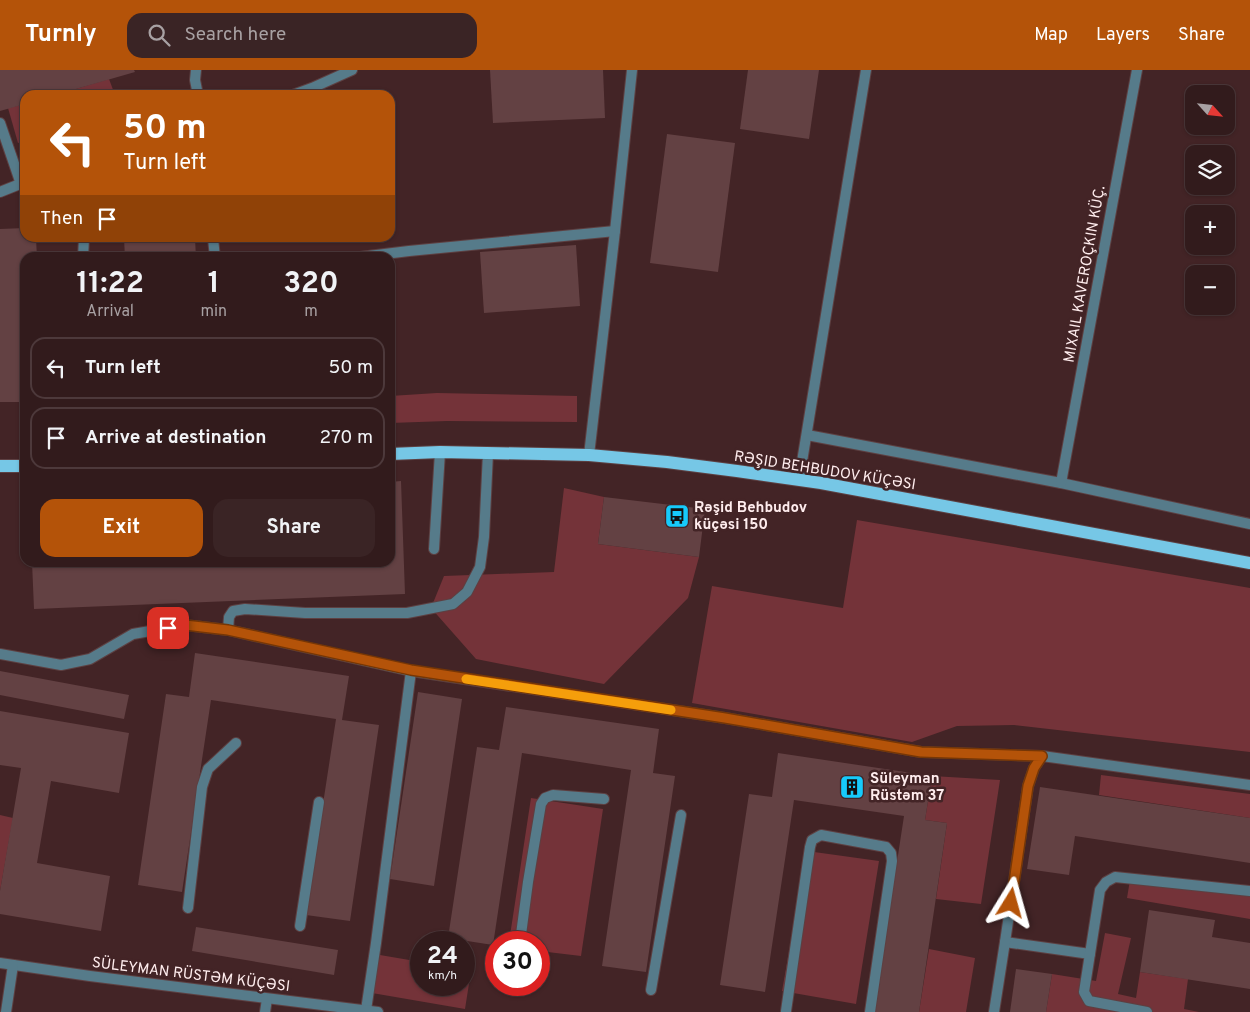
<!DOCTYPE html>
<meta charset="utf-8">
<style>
:root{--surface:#321b1c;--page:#3a2425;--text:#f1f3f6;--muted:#a8a1a3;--line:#4d393b;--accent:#b45309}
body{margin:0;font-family:Overpass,sans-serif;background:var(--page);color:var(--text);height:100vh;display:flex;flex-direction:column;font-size:19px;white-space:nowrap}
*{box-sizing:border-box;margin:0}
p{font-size:16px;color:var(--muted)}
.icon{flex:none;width:28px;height:28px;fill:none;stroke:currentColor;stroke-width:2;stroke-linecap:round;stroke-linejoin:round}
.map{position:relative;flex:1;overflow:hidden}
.sheet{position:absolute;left:20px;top:182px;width:375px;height:315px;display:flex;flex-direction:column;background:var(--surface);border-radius:15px;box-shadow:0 1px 4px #0004,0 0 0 1px var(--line)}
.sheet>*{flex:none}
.guide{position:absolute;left:20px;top:20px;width:375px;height:152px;border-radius:15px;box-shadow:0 1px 4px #0004,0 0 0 1px var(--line);background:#b45309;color:#fff;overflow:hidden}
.needle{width:32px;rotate:117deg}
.fabs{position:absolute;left:1185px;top:15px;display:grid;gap:10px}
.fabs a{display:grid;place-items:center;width:50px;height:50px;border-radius:10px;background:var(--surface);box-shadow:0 1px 4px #0004,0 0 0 1px var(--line);font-size:25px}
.speed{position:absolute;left:410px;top:861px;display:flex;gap:10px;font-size:25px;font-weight:700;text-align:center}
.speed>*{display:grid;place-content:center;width:65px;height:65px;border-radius:50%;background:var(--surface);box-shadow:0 1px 4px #0004,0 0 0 1px var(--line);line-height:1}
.speed small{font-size:12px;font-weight:400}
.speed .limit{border:8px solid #d22;background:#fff;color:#111}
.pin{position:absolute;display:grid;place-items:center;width:42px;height:42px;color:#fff;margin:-21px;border-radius:10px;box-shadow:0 2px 8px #0006}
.me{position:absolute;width:55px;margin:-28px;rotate:8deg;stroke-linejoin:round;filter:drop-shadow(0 0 4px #0008)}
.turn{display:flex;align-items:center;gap:18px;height:105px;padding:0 20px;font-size:22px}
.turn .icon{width:65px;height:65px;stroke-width:2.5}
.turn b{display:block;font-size:35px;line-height:42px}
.then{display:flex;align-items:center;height:48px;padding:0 20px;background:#0003;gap:10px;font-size:19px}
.eta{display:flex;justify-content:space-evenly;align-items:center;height:85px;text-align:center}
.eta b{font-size:30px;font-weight:700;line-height:35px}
.cta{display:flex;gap:10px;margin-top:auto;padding:10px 20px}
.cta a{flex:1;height:58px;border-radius:15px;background:var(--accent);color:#fff;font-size:20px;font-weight:700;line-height:58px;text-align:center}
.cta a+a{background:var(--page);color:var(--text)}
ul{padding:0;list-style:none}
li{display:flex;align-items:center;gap:15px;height:62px;margin:0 10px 8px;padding:0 10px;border:2px solid var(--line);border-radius:15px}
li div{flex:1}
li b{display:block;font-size:19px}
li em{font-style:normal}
header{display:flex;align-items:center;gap:30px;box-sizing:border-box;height:70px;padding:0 25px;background:var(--accent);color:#fff}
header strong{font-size:24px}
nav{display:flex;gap:28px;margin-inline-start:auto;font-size:18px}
.search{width:350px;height:45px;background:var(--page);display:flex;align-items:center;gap:12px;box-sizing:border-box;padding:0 18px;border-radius:15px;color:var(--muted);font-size:19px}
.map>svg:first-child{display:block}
.green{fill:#743339}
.building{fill:#634143}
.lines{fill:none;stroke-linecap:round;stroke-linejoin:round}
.lane-casing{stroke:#5d4042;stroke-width:12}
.street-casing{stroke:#5d4042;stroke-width:12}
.primary-casing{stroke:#5d4042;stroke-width:14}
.lane{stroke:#567b8a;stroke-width:10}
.street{stroke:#567b8a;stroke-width:10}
.primary{stroke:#76c7e6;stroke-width:12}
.route-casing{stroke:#753606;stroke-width:12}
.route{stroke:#b45309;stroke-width:9}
.slow{stroke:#f59e0b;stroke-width:9}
.labels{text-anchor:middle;stroke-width:5;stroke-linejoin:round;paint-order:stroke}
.street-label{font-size:15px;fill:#ffedee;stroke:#432426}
.poi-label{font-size:15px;font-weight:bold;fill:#ffedee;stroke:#432426;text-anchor:start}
</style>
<header>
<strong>Turnly</strong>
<div class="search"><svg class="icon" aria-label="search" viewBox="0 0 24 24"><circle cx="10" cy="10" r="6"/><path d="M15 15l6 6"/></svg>Search here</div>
<nav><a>Map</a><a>Layers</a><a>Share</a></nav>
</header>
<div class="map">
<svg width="1250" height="942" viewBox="0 0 1250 942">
<rect width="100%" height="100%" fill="#432426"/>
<g class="green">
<polygon points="109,9 115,25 55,25"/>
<polygon points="25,34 25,71 18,73 8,38"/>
<polygon points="437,323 577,326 577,352 447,351 390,353 390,326"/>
<polygon points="564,418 604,427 598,474 699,487 688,528 604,614 476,589 431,538 444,506 554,502"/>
<polygon points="857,450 1250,518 1250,682 1014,655 957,656 912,672 692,633 712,516 843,538"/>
<polygon points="1101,705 1250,724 1250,748 1099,725"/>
<polygon points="932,706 1000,710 981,834 936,829 947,753 925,750"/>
<polygon points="531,728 603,739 581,886 539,881 539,872 509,872"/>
<polygon points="0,745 13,748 0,821"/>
<polygon points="807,781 879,791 856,934 782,921"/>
<polygon points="1130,810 1250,824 1250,849 1127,828"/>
<polygon points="1105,863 1131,868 1118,924 1136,928 1140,902 1188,909 1184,939 1199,942 1046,942 1052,904 1096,911"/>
<polygon points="929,879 975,888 966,942 919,942"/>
<polygon points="380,885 421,892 421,915 464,915 464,900 471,901 465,939 372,923"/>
</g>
<g class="building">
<polygon points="0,0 134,0 135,2 55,25 25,25 25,34 0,41"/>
<polygon points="490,0 603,0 605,48 493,53"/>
<polygon points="748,0 819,0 809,69 740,59"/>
<polygon points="667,64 735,73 718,202 650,193"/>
<polygon points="25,158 25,168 36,168 37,188 25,188 25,332 0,332 0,159"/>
<polygon points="124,168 195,168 196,188 125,188"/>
<polygon points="576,175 580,236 484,243 480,182"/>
<polygon points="401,411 405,524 34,539 32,492 390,492 390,412"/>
<polygon points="604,427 705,439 699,487 598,474"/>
<polygon points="195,583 349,606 342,650 379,655 350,851 306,845 336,649 211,630 182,822 138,815 166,624 189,627"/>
<polygon points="0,601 129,625 124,649 0,625"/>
<polygon points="418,622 462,629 434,816 390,809"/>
<polygon points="506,637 659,659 653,703 675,706 646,902 602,896 631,700 522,683 493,875 448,868 477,677 499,680"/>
<polygon points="0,641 129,663 119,723 51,711 37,793 110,806 101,861 0,844 0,821 21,698 0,695"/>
<polygon points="778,683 932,706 925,750 947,753 919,942 874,942 904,746 794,730 765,922 720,915 749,724 772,727"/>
<polygon points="1040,717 1250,748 1250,793 1075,766 1069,805 1027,799"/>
<polygon points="1149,840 1215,850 1212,867 1250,873 1250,919 1140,902"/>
<polygon points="196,857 338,880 334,905 192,881"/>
<polygon points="1016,899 1052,904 1046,942 1010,942"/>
</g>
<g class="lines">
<defs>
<g id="lane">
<polyline points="196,0 195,10 198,25"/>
<polyline points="0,53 21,114"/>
<polyline points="83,188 84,168"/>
<polyline points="352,188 409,181 615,161"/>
<polyline points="807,365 1061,413 1250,454"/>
<polyline points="799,410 866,0"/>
<polyline points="1061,413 1137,0"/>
<polyline points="434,479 440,382"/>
<polyline points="228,560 229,547 233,541 245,539 305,543 407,543 453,534 467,522 480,497 484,467 488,383"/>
<polyline points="0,584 61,595 90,589 133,564 185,555 228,560 411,601 725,648 921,682 1042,686"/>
<polyline points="188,838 202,717 208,699 236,673"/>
<polyline points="300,856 319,732"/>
<polyline points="520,872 528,812 541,734 545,728 553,725 604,729"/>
<polyline points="1005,872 1090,884"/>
<polyline points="651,920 681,745"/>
<polyline points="366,940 376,873 411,601"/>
<polyline points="1147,942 1089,931 1084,922 1100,820 1106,812 1115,807 1250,821"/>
</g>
<g id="street">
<polyline points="293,25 312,18 352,0"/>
<polyline points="0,122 25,112"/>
<polyline points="213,168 215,188"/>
<polyline points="589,385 615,161 632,0"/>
<polyline points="0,893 90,906 378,942"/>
<polyline points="786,941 810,777 812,770 821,765 886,777 891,783 892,791 870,942"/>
<polyline points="6,942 13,895"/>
<polyline points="265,942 267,929"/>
<polyline points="994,942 1005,872 1028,716 1034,698 1042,686 1250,715"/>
</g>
<g id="primary">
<polyline points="390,384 440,382 589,385 667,392 737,401 821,413 1250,493"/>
<polyline points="0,396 25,396"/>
</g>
</defs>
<use href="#lane" class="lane-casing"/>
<use href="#street" class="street-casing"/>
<use href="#primary" class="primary-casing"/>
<use href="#lane" class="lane"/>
<use href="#street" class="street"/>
<use href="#primary" class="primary"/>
</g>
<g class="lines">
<defs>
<polyline id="route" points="168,558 185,555 228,560 411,600 725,648 921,682 1042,686 1034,698 1028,716 1011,833"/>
</defs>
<use href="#route" class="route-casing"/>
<use href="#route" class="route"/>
<polyline class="slow" points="466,609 671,640"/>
</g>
<defs>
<symbol id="bus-square" viewBox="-11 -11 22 22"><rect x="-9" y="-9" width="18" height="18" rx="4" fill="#16cafb" stroke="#432426"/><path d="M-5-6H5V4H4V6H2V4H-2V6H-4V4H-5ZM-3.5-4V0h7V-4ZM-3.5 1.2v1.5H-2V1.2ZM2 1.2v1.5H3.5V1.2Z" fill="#111"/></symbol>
<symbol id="building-square" viewBox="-11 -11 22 22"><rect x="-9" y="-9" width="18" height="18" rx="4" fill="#16cafb" stroke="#432426"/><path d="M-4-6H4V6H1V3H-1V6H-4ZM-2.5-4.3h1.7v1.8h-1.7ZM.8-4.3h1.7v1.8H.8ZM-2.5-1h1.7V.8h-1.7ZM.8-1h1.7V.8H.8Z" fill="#111"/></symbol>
</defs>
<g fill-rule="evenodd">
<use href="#bus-square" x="663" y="432" width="28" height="28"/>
<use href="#building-square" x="838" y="703" width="28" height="28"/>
</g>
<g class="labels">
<g class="street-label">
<text transform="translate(1084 204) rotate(-80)" y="5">MIXAIL KAVEROÇKIN KÜÇ.</text>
<text transform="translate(825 400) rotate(9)" y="5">RƏŞID BEHBUDOV KÜÇƏSI</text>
<text transform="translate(191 904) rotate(7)" y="5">SÜLEYMAN RÜSTƏM KÜÇƏSI</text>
</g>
<g class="poi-label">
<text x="694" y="442">Rəşid Behbudov<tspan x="694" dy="17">küçəsi 150</tspan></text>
<text x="870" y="713">Süleyman<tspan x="870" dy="17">Rüstəm 37</tspan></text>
</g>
</g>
</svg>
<div class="fabs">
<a><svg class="needle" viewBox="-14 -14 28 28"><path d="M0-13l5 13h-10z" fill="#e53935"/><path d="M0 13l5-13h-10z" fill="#a8a1a3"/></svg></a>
<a><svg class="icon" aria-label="layers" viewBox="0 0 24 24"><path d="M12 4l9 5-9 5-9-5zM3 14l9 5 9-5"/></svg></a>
<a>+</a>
<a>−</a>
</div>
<div class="speed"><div>24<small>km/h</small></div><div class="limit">30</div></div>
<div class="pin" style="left:168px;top:558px;background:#d93025"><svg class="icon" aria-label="arrive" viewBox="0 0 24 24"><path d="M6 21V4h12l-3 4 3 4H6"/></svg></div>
<svg class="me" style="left:1011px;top:833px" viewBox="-20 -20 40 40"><path d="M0-17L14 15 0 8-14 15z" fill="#b45309" stroke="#fff" stroke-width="4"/></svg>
<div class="guide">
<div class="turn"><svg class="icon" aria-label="left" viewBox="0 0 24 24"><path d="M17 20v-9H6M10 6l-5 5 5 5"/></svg><div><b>50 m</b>Turn left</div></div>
<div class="then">Then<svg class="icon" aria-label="arrive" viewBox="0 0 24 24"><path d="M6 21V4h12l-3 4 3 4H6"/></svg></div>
</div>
<section class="sheet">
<div class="eta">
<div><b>11:22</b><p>Arrival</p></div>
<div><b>1</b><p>min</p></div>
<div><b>320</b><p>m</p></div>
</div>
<ul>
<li><svg class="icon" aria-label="left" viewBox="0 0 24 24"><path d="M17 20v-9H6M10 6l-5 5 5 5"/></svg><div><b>Turn left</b></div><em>50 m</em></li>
<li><svg class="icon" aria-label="arrive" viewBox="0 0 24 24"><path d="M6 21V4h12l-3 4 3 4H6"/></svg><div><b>Arrive at destination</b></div><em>270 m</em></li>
</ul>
<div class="cta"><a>Exit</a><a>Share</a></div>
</section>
</div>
